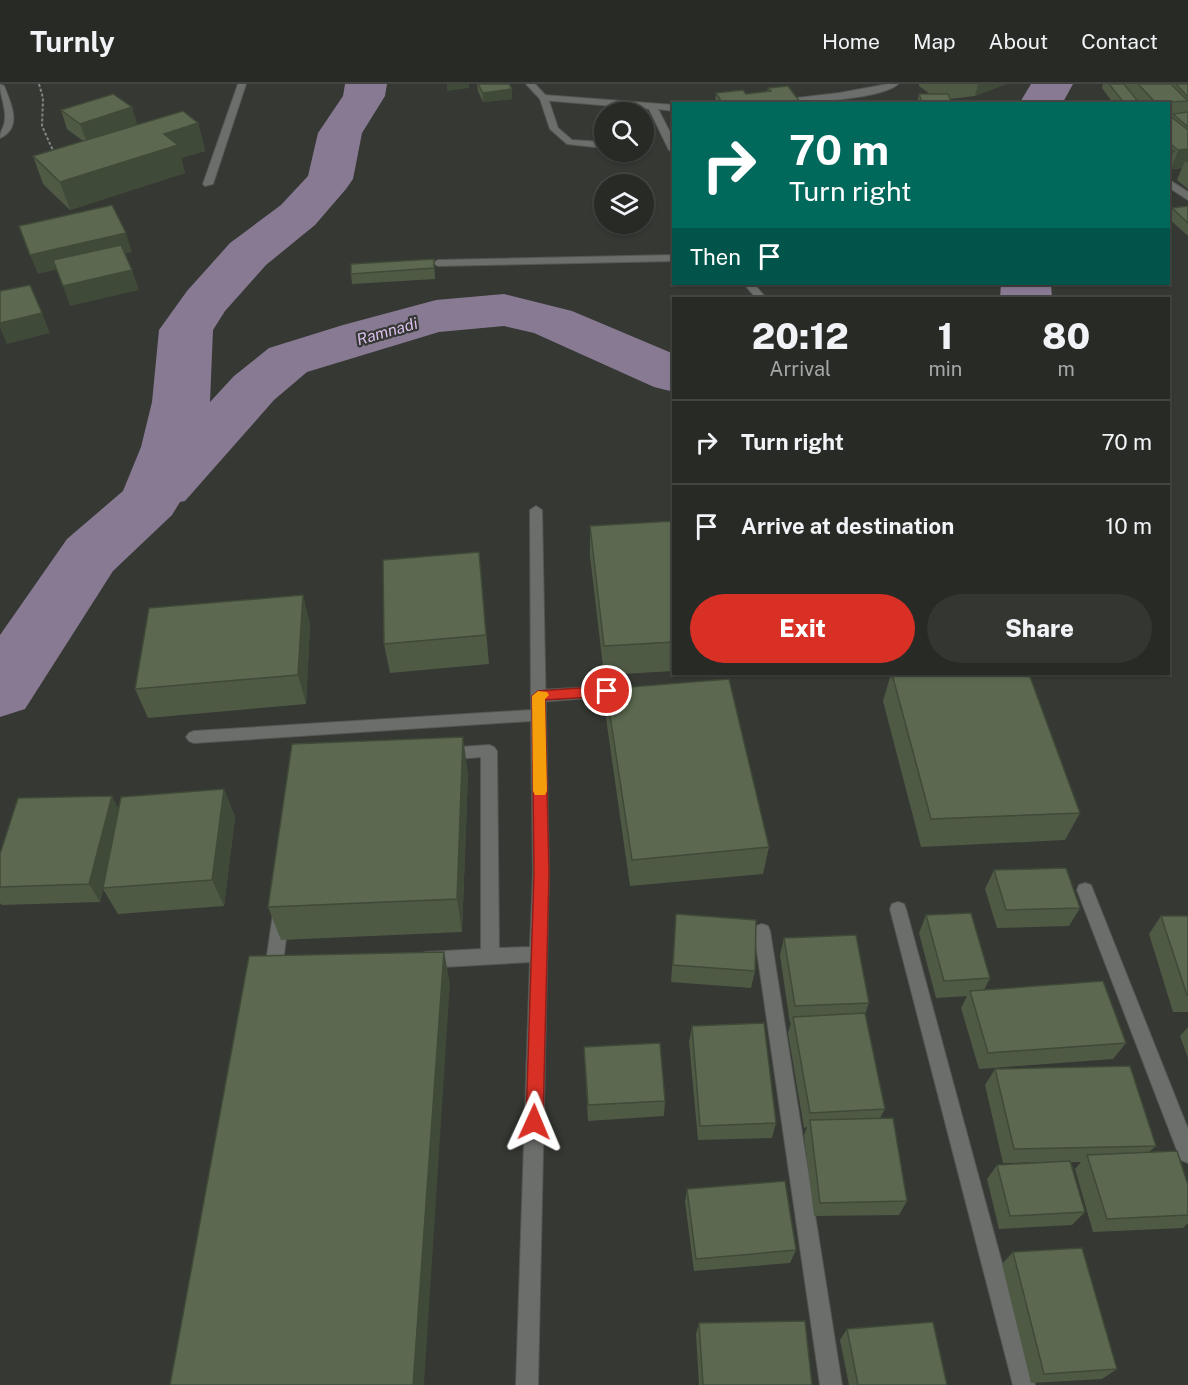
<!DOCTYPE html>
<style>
:root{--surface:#282a26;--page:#343632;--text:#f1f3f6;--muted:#a5a7a7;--line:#444643;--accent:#d93025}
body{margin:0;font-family:"Public Sans",sans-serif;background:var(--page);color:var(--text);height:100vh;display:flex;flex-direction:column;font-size:22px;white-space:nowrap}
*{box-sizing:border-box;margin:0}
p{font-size:20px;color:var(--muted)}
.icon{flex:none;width:33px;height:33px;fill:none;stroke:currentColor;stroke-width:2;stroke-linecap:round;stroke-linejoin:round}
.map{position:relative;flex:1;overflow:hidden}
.panel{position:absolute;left:672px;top:213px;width:498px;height:378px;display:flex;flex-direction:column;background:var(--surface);border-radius:0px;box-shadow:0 2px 4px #0004,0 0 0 2px var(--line)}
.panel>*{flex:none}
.banner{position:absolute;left:672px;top:18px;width:498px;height:183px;border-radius:0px;box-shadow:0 2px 4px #0004,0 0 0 2px var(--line);background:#00695c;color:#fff;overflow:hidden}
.tools{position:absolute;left:594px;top:18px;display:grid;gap:12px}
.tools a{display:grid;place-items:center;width:60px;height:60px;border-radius:50%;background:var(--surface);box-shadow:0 2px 4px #0004,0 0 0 2px var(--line);font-size:30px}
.pin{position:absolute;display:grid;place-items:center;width:51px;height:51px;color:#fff;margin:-26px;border:3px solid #fff;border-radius:50%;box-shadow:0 2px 6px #0007}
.me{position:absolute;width:66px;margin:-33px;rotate:1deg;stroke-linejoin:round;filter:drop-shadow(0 0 4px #0008)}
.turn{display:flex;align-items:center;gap:21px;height:126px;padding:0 18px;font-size:27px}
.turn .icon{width:78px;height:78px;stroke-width:2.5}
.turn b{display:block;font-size:42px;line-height:51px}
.then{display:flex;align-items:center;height:57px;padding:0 18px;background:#0003;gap:12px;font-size:22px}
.eta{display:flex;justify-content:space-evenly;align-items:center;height:102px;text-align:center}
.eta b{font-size:36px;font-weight:800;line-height:42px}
.cta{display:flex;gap:12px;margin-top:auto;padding:12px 18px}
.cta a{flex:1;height:69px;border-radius:36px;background:var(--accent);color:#fff;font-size:24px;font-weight:800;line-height:69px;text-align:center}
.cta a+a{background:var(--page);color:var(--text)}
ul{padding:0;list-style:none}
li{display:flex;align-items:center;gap:18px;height:84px;padding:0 18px;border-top:2px solid var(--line)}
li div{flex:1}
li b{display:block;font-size:22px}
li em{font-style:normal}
header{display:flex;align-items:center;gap:36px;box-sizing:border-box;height:84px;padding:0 30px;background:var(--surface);border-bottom:2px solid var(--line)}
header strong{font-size:28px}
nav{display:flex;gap:33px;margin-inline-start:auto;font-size:21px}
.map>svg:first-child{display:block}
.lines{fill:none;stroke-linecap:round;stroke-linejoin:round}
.river{fill:#887a93;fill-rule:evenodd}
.lane-casing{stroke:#535652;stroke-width:2}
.street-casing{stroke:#535652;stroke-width:2}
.path{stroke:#828581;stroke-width:2;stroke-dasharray:3 2;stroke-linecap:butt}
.lane{fill:#6c6e6b;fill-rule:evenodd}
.street{fill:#6c6e6b;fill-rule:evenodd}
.wall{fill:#4f5a45}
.shaded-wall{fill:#404a38}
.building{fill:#5c6950;stroke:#404a38;stroke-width:1.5}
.route{fill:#d93025;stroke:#8d1f18;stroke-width:1.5}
.slow{fill:#f59e0b}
.labels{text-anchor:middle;stroke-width:4.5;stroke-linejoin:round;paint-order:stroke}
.far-water-label{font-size:16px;font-style:italic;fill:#d9beee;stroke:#353833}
</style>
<header>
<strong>Turnly</strong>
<nav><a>Home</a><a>Map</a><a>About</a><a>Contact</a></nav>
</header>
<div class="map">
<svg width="1188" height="1301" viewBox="0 0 1188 1301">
<rect width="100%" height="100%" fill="#353833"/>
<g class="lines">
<g class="river">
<polygon points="345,0 387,0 385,12 362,49 353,95 346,105 315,141 266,181 225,227 213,246 210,318 234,292 269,264 343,241 436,216 504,210 572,227 674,270 674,308 654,303 534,249 504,242 439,248 307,288 274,316 185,417 180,418 172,431 113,487 25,625 0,633 0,551 67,455 123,407 141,363 152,318 159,246 187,207 230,159 281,121 308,92 318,49 343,12"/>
<polygon points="1031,0 1073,0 1062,20 1019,20"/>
<polygon points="1001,200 1051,200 1052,214 1000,214"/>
</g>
<defs>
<g id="lane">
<path d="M0,0L4,2C11,19 23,44 0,54C0,46 5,43 5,35C6,23 0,12 0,0Z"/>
<path d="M888,0H898C879,18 775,20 746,20L839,9Z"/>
<polygon points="544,11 674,21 674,27 658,25 674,56 674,69 669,66 649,25 541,16 540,14"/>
<polygon points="674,171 674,177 438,182 433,179 438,176"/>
<polygon points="744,200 754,200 766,214 756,214"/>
<polygon points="625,601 630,602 632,606 630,610 625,611 539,618 534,616 532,612 534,608 539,606"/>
</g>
<g id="street">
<polygon points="238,0 246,0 213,100 205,102 203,100"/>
<polygon points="526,0 535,0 548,14 558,44 572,56 604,58 604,64 567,60 550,45 540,15"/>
<polygon points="1168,95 1188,108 1188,116 1168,103"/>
<polygon points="536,422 542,426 549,789 538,1301 516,1301 530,878 425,884 419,881 416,876 419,871 425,868 481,865 481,673 445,676 440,674 437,670 440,666 445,664 489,661 494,663 497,667 499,864 530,863 533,789 531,637 194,659 189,657 186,653 189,649 194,647 531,626 530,426"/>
<polygon points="1085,799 1091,801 1093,806 1188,1045 1188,1079 1181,1076 1178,1069 1077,806 1079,801"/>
<polygon points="898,818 904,820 906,825 1035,1301 1013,1301 890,825 892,820"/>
<polygon points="281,823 287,825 289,830 283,879 287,885 284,891 274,893 268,891 265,885 273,830 275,825"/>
<polygon points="762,840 768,842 770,847 842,1301 820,1301 754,847 756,842"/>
</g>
</defs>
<use href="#lane" class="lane-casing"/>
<use href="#street" class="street-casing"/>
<polyline class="path" points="39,0 43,14 42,42 55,71"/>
<use href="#lane" class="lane"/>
<use href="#street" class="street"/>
</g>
<g class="wall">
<polygon points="477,0 509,0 512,15 483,18 478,7"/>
<polygon points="919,0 1006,0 975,12 950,15 952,20 917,20 919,10 930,10 919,2"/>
<polygon points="1103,0 1188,0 1188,105 1177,96 1182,84 1171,85 1168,83 1168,20 1114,20 1102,4"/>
<polygon points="768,4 800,18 816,20 715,20 716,9 746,10 767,8"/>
<polygon points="132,23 137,41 198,39 205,67 181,74 185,89 70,126 43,100 33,72 83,57 67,45 61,26"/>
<polygon points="1188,122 1188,152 1168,134 1172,124"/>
<polygon points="434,175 435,195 352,200 351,190"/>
<polygon points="674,437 674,587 604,591 590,472 590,442"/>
<polygon points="479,468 489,580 390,589 384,560"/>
<polygon points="303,511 310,541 306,620 148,634 135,605"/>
<polygon points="891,590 1029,590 1080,729 1065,756 921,763 883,617"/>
<polygon points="606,605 769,763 763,790 630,802 606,634"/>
<polygon points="468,689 462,848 281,856 268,823"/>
<polygon points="224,705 235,733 224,822 118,830 103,805 100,818 2,821 0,819 0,770 119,724"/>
<polygon points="994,786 1080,824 1069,842 997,844 985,805"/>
<polygon points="676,830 755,887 751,904 671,898"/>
<polygon points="926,831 990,894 984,906 1126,959 1113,975 979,985 961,924 967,912 936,914 919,849"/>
<polygon points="1161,832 1188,832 1188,928 1173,928 1149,850"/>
<polygon points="784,854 869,919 865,930 885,1025 880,1034 907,1117 899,1131 814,1132 804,1051 807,1043 804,1044 788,949 791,939 790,939 780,871"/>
<polygon points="692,942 776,1039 772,1054 698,1056 689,958"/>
<polygon points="1188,943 1188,974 1180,952"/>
<polygon points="584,963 665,1017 664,1032 588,1037"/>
<polygon points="995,985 1156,1062 1149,1068 1188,1101 1188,1139 1183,1144 1093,1148 1075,1085 1081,1078 1071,1078 1085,1128 1072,1141 999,1145 987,1095 997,1081 1047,1078 1003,1079 985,1001"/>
<polygon points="687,1105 796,1166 790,1179 694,1187 685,1118"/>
<polygon points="1013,1168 1117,1285 1102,1295 1031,1299 1002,1180"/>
<polygon points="699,1239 812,1301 699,1301 696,1250"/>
<polygon points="847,1245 947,1301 849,1301 840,1256"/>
</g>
<g class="shaded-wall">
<polygon points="447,0 469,0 469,4 447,7"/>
<polygon points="978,0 1006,0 975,12"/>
<polygon points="512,5 512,15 483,18 483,9"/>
<polygon points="132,23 138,42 87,59 80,40"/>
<polygon points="198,39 205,67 181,74 185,89 70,126 60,98 164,50"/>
<polygon points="1188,65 1188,79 1185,77 1182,84 1171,85 1178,66"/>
<polygon points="1174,67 1168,81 1168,68"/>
<polygon points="126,149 132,168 38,190 30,171"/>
<polygon points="132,186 139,206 70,222 63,202"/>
<polygon points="42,229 50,249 7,260 0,244 0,239"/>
<polygon points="303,511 310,541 306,620 298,591"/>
<polygon points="463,653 468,689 462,848 457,815"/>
<polygon points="224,705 235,733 224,822 212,796"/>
<polygon points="112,712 122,731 100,818 89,800"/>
<polygon points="444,868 450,899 424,1301 413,1301"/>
</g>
<g class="building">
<polygon points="478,0 509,0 512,5 483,9"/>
<polygon points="1109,0 1124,0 1140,20 1125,20"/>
<polygon points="1138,0 1171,0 1188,17 1156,19"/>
<polygon points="1176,0 1188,0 1188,13"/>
<polygon points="788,2 800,18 815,17 816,20 723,20 716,9 743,6 746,10 771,7 768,4"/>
<polygon points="113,10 132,23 80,40 61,26"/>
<polygon points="919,10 948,10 952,20 923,20"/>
<polygon points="183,27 198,39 164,50 178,61 60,98 33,72"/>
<polygon points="1188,28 1188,43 1173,30"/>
<polygon points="1168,32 1170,32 1188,46 1188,65 1178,66 1168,58"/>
<polygon points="1168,63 1174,67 1168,68"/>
<polygon points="112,121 126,149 30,171 19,142"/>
<polygon points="1188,122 1188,139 1172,124"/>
<polygon points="121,161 132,186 63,202 53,176"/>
<polygon points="434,175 434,184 351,190 351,180"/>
<polygon points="30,201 42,229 0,239 0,207"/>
<polygon points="674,437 674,558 604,562 590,442"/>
<polygon points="479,468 486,551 384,560 383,476"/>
<polygon points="303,511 298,591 135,605 149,524"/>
<polygon points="892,590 1029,590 1080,729 931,735"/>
<polygon points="729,595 769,763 632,776 606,605"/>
<polygon points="463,653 457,815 268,823 292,660"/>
<polygon points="224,705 212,796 103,804 121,713"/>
<polygon points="112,712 89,800 0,803 0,770 18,714"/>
<polygon points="1066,784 1080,824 1006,826 994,786"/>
<polygon points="971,829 990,894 944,897 926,831"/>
<polygon points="676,830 756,836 755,887 673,881"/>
<polygon points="1161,832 1188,832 1188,911 1187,911"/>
<polygon points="856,851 869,919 795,922 784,854"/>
<polygon points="444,868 413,1301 170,1301 249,872"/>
<polygon points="1103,897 1126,959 988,969 970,907"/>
<polygon points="865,929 885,1025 810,1029 793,933"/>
<polygon points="764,939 776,1039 700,1042 692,942"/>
<polygon points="660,959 665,1017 588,1021 584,963"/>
<polygon points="1130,982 1156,1062 1014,1065 995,985"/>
<polygon points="893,1034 907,1117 820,1119 810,1036"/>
<polygon points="1177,1067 1188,1101 1188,1131 1107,1135 1087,1071"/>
<polygon points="1070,1077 1085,1128 1010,1132 997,1081"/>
<polygon points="785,1097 796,1166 696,1175 687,1105"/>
<polygon points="1082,1164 1117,1285 1044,1290 1013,1168"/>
<polygon points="805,1237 812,1301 703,1301 699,1239"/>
<polygon points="933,1238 947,1301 858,1301 847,1245"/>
</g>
<polygon class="route" points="607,602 614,607 607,612 545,616 549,789 543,1038 540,1044 534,1046 528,1044 526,1038 534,789 532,612 538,607"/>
<polygon class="slow" points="538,607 547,608 549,611 545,615 547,707 545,711 535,711 533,707 532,612"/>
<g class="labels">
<g class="far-water-label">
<text transform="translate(387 247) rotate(-16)" y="6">Ramnadi</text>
</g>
</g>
</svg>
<div class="tools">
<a><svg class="icon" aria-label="search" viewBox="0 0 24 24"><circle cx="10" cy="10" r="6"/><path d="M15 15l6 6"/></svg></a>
<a><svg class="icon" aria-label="layers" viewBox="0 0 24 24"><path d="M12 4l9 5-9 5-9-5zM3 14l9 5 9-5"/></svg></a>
</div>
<div class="pin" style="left:607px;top:607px;background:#d93025"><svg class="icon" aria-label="arrive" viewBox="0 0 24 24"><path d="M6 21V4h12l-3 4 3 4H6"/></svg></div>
<svg class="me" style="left:534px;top:1038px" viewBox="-20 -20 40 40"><path d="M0-17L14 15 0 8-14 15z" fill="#d93025" stroke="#fff" stroke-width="4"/></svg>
<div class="banner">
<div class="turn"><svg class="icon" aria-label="right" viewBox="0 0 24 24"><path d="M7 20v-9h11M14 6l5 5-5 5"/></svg><div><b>70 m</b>Turn right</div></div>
<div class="then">Then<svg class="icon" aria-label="arrive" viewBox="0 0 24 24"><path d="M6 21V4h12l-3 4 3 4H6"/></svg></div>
</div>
<section class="panel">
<div class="eta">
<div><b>20:12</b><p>Arrival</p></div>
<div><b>1</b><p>min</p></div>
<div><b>80</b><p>m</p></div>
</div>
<ul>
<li><svg class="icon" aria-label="right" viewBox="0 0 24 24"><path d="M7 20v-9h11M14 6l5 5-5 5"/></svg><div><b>Turn right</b></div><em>70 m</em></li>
<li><svg class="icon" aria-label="arrive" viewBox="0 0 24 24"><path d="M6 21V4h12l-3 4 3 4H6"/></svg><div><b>Arrive at destination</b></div><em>10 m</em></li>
</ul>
<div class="cta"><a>Exit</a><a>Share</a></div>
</section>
</div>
